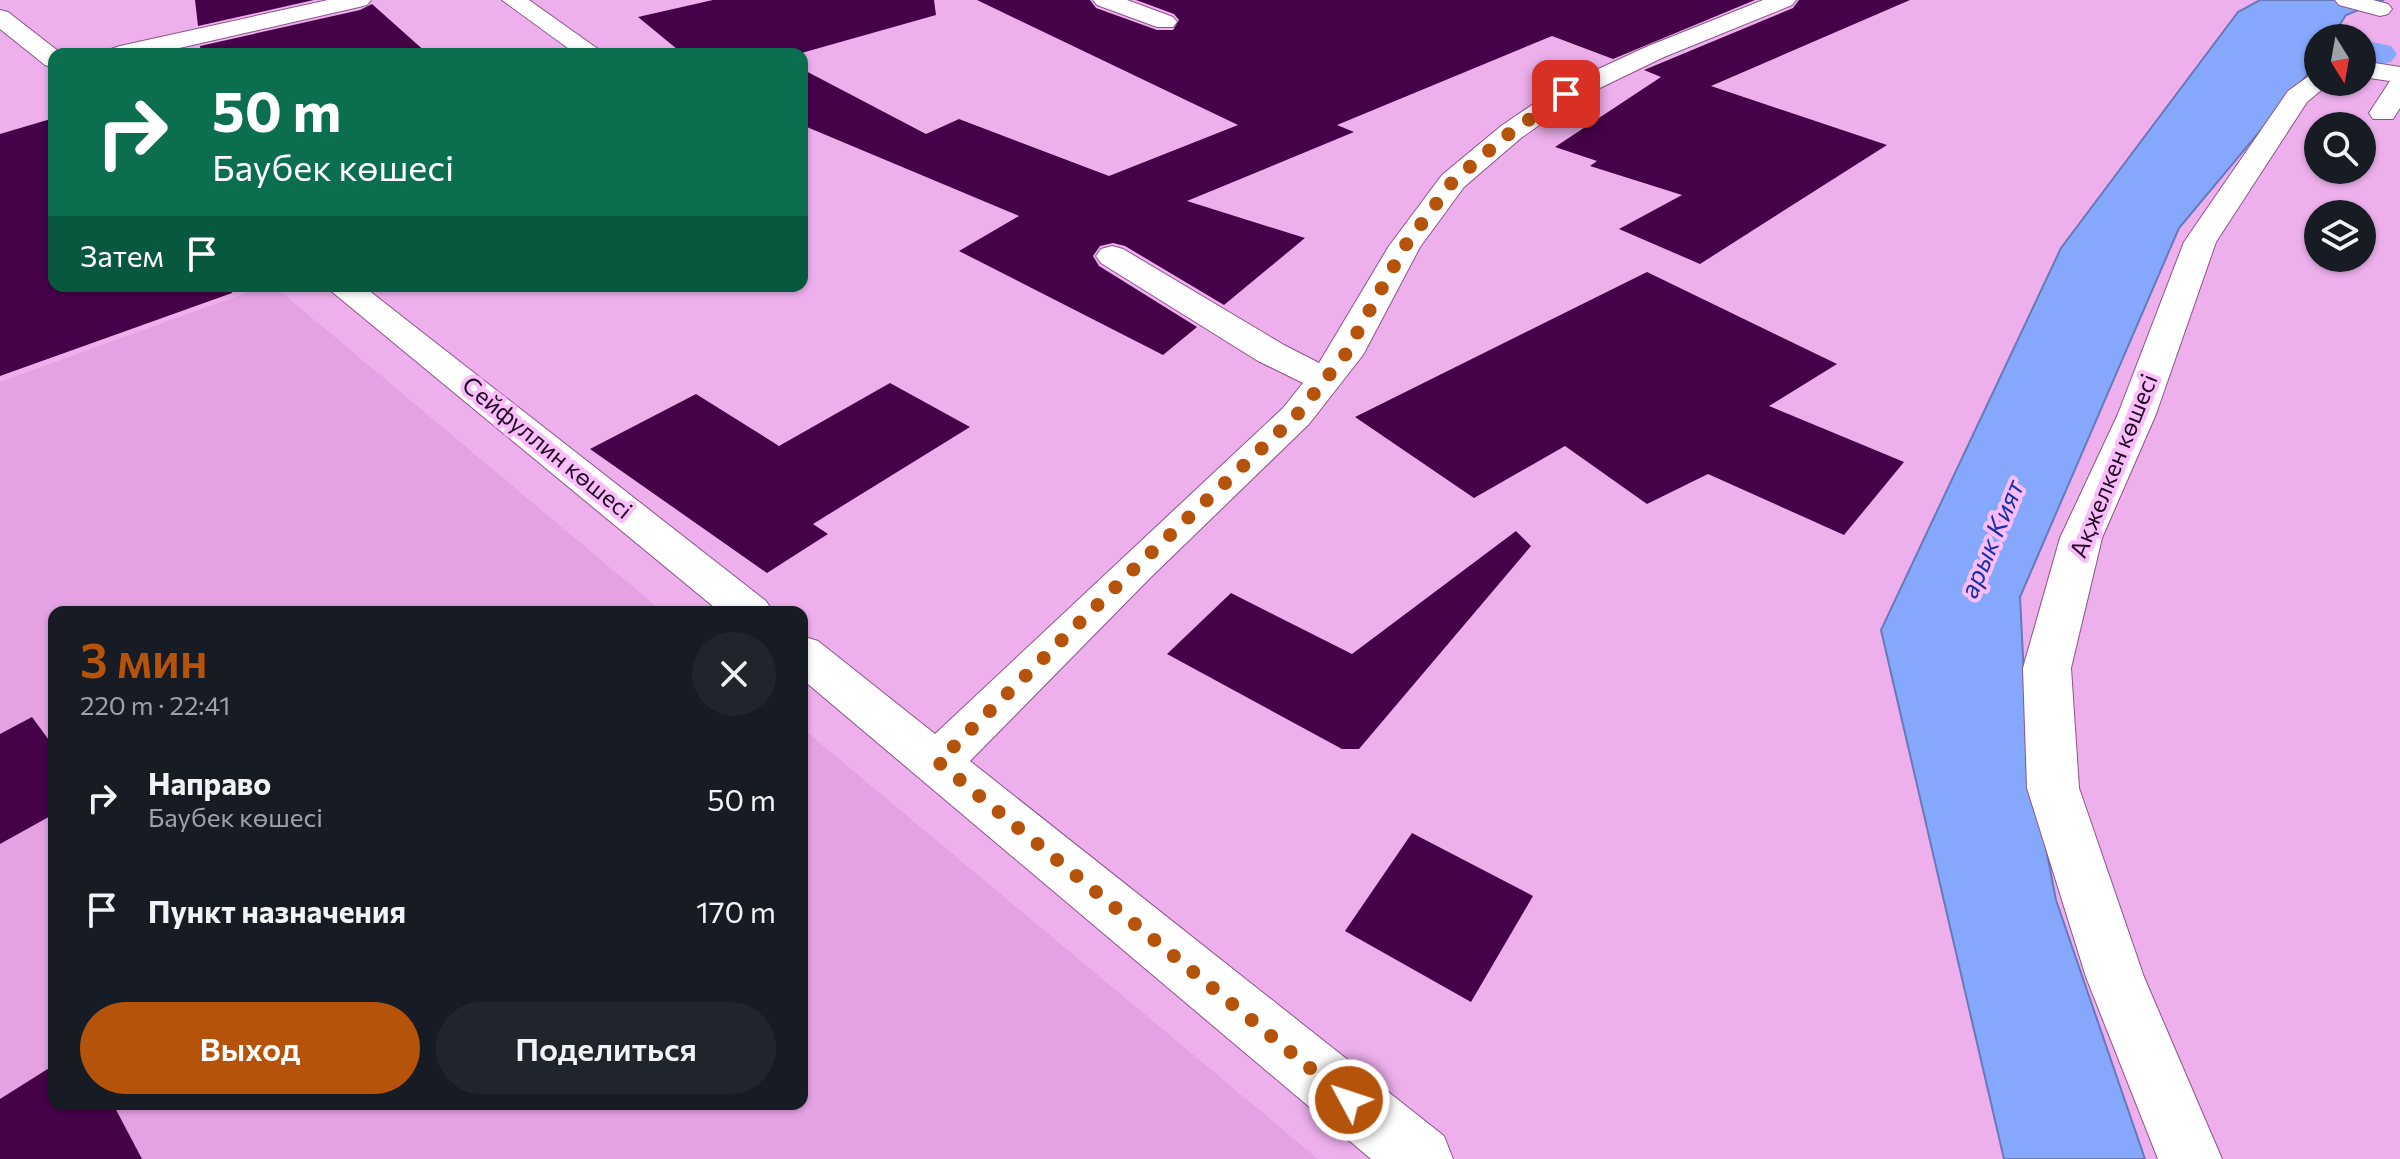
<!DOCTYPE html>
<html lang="ru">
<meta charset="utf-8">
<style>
:root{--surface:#171b24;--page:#20242c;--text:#f1f3f6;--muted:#9ea1a6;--accent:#b45309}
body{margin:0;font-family:Commissioner,sans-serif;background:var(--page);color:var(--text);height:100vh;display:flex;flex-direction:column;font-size:30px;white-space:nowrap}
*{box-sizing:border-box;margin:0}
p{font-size:26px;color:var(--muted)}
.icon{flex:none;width:44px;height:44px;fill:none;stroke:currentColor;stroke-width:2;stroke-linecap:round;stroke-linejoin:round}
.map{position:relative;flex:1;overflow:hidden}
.drawer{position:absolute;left:48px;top:606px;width:760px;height:504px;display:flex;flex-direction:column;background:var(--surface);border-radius:16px;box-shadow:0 2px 6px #0004}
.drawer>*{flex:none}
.hud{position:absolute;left:48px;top:48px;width:760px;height:244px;border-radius:16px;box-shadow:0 2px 6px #0004;background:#0b6e4f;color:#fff;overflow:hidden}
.needle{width:52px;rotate:169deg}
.controls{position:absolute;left:2304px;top:24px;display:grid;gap:16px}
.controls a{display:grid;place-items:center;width:72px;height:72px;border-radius:50%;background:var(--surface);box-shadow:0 2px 6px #0004;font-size:40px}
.pin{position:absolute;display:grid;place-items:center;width:68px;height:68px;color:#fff;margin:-34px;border-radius:16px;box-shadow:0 4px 12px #0006}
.me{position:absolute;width:88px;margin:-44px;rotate:310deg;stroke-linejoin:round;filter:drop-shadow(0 0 6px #0008)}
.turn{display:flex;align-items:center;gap:28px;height:168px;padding:0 32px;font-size:36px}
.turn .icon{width:104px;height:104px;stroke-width:2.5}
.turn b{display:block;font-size:56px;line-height:68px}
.then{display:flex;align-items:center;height:76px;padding:0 32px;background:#0003;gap:16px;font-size:30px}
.round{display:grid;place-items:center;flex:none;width:84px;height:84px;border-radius:42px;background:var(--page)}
.head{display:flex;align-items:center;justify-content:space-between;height:136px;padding:0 32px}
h1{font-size:48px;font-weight:600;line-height:60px;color:var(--accent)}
.cta{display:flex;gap:16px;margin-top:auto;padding:16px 32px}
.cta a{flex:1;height:92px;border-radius:48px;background:var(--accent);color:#fff;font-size:32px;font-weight:600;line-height:92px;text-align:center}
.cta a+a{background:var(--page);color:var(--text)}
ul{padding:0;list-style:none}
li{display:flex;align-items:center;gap:24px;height:112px;padding:0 32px}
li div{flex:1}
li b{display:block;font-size:30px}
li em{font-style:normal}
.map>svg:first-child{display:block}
.built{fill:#e4a2e5}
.water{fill:#86a8fc;stroke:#6779ba;stroke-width:2}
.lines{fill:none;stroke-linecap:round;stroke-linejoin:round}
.canal{fill:#86a8fc;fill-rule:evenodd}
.building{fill:#460249}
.minor-casing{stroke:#8b538c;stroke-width:2}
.minor{fill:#fff;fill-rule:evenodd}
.route{stroke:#b45309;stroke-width:14;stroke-dasharray:0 25.2}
.labels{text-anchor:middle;stroke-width:8;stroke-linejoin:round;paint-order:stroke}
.street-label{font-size:24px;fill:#200a21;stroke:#fbbcfb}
.water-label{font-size:26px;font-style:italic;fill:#1731a7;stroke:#fbbcfb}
</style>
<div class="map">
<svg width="2400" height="1159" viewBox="0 0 2400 1159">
<rect width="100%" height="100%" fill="#edb0ed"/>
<polygon class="built" points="265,286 274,286 663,612 54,612 54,1104 802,1104 802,728 1318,1159 0,1159 0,382"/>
<polygon class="water" points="2260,0 2384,0 2346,15 2331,38 2318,38 2318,59 2311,70 2179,228 2020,597 2028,756 2056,900 2145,1159 2004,1159 1881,630 2061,248 2238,12"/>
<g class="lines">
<polygon class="canal" points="2362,40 2391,46 2397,54 2391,62 2378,65 2362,62"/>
</g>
<g class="building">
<polygon points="195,0 314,0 198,26"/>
<polygon points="713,0 934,0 936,15 798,54 683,54 638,17"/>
<polygon points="977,0 1090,0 1096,8 1157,30 1173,30 1179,20 1174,14 1136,0 1755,0 1613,59 1552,36 1337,125 1354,132 1187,201 1305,238 1224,305 1125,246 1113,243 1100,246 1093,256 1099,266 1197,327 1163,355 959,251 1019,216 802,125 802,69 926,134 959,119 1109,176 1238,125"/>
<polygon points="1799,0 1910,0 1711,86 1887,145 1700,264 1619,229 1682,195 1590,166 1597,161 1555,147 1661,77 1644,70 1793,8"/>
<polygon points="372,4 428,54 201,54 200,46 360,10"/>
<polygon points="54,118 54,286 230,286 232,293 0,376 0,134"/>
<polygon points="1647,272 1837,364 1769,406 1904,462 1844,535 1708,474 1647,504 1565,446 1474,498 1355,417"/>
<polygon points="890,383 970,427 813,524 828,534 767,573 590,449 696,394 779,446"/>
<polygon points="1516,531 1531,546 1359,749 1342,749 1167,654 1231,593 1352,654"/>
<polygon points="32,717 54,747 54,814 0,844 0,734"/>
<polygon points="1412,833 1533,896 1471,1002 1345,931"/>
<polygon points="54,1065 54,1104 113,1104 142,1159 0,1159 0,1099"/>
</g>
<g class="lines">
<defs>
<g id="minor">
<polygon points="328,0 371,0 367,5 359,7 153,54 107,54 111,49 120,46"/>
<polygon points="502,0 529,0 605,54 576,54"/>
<polygon points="1093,0 1127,0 1173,17 1177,22 1173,27 1157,27 1097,5"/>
<polygon points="1763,0 1796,0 1792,5 1664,57 1575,100 1521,138 1464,187 1420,247 1363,355 1309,424 1150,578 970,761 1444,1136 1453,1159 1371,1159 802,679 802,636 818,641 935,734 1283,408 1303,383 1258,361 1101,263 1096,256 1101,249 1112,246 1123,249 1284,345 1319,363 1389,246 1442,175 1501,126 1557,88 1646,47"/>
<polygon points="2335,0 2373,0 2388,4 2392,9 2388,14 2380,16 2339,5"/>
<polygon points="0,10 8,12 62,54 54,54 54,68 45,65 0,29"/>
<polygon points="2362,61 2400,67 2400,108 2393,119 2373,119 2369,113 2390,81 2362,77"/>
<polygon points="2318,74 2318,82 2331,82 2307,102 2216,242 2156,414 2102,538 2071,668 2079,788 2144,977 2222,1159 2158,1159 2086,977 2027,788 2023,668 2060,538 2118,414 2184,242 2288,91 2309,76"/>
<polygon points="325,286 363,286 766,601 773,612 720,612"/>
</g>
</defs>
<use href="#minor" class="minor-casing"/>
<use href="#minor" class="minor"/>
</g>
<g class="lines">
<polyline class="route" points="1349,1100 938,762 1135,568 1296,416 1345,355 1405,246 1453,181 1511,132 1566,94"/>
</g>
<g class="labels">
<g class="street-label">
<text transform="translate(547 448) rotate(39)" y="8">Сейфуллин көшесі</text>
<text transform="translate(2114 466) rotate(-68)" y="8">Ақжелкен көшесі</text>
</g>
<g class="water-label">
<text transform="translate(1992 539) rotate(-67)" y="9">арык Кият</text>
</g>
</g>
</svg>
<div class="controls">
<a><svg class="needle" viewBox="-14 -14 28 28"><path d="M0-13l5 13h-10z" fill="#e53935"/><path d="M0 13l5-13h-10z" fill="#9ea1a6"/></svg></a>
<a><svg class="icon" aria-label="search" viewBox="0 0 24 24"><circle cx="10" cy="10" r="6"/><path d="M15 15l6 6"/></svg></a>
<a><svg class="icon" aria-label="layers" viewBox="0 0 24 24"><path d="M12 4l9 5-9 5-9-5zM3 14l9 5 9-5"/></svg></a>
</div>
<div class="pin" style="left:1566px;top:94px;background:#d93025"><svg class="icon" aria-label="arrive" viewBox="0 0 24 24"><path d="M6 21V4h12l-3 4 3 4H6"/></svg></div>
<svg class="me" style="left:1349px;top:1100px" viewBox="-20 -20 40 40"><circle r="17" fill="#b45309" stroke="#fff" stroke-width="3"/><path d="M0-11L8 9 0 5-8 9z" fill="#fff"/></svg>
<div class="hud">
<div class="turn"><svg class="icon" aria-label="right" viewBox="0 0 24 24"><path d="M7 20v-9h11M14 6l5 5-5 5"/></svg><div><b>50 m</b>Баубек көшесі</div></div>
<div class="then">Затем<svg class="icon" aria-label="arrive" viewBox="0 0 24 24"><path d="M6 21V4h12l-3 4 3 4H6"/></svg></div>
</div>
<section class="drawer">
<div class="head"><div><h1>3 мин</h1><p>220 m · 22:41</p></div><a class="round"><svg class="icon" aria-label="close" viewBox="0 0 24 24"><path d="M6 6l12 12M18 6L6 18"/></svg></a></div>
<ul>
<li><svg class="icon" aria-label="right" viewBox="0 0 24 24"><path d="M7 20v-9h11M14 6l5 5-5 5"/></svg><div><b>Направо</b><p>Баубек көшесі</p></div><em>50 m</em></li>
<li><svg class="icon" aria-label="arrive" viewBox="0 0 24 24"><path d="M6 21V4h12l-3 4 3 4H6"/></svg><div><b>Пункт назначения</b></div><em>170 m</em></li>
</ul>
<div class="cta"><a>Выход</a><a>Поделиться</a></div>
</section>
</div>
